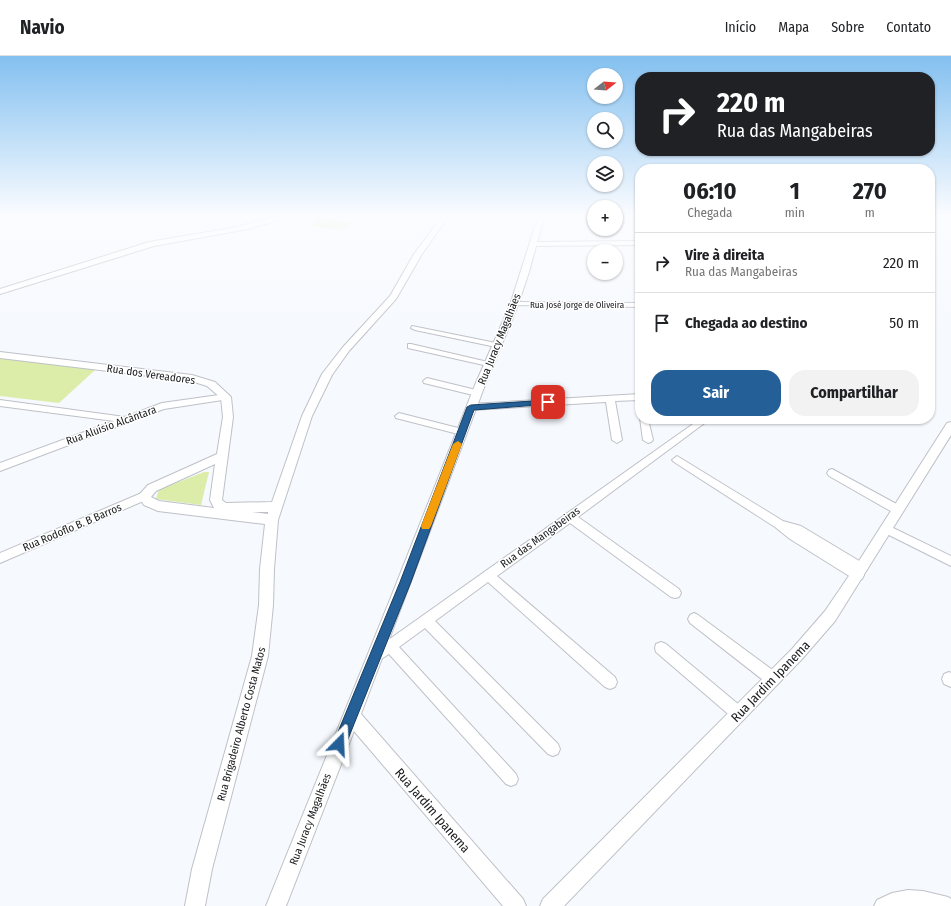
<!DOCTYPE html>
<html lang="pt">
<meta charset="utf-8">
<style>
:root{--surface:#fff;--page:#f2f2f2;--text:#202124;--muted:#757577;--line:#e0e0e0;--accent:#246097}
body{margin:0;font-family:"Fira Sans Condensed",sans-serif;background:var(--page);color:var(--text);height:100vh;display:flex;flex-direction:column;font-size:15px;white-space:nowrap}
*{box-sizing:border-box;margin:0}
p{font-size:13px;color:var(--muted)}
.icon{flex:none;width:22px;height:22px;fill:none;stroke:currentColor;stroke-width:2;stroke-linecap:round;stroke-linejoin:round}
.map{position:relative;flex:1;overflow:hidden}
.side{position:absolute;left:635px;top:108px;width:300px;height:260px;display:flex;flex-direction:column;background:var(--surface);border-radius:16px;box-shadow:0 1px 3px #0004}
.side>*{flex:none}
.top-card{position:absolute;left:635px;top:16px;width:300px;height:84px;border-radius:16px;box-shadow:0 1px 3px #0004;background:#202124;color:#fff;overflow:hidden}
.needle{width:26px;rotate:73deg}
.controls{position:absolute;left:587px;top:12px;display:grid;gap:8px}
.controls a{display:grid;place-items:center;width:36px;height:36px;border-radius:50%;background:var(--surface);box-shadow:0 1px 3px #0004;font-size:20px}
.pin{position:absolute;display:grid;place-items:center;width:34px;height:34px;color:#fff;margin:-17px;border-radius:8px;box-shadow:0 2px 6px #0006}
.me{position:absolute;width:44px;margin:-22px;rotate:21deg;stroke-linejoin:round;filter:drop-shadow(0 0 3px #0008)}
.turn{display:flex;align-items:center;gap:14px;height:84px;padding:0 16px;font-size:18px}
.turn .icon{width:52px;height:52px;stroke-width:2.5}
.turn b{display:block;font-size:28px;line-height:34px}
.eta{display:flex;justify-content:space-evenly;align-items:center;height:68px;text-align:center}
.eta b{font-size:24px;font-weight:700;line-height:28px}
.primary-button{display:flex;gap:8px;margin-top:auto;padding:8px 16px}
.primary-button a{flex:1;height:46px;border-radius:16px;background:var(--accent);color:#fff;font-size:16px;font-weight:700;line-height:46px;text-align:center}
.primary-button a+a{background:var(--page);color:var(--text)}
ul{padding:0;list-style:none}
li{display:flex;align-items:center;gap:12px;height:60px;padding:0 16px;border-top:1px solid var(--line)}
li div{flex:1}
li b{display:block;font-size:15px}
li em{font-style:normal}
header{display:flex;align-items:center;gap:24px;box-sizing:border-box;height:56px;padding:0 20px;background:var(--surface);border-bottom:1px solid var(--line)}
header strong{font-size:19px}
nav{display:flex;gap:22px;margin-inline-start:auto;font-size:14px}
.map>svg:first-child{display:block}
.green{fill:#dbeda9}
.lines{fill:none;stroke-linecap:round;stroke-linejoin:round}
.minor-casing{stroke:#bec1c7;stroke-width:2}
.tertiary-casing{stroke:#bec1c7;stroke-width:2}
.minor{fill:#fff;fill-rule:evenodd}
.tertiary{fill:#fff;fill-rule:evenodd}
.route{fill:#246097;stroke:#173e62}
.slow{fill:#f59e0b}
.labels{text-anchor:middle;stroke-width:3;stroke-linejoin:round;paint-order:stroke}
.far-street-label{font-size:9px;fill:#191a1c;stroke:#fff}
.street-label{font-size:11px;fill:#191a1c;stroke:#fff}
.near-street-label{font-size:13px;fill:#191a1c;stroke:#fff}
</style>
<header>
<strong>Navio</strong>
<nav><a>Início</a><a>Mapa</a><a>Sobre</a><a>Contato</a></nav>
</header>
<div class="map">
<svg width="951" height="850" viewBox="0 0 951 850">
<rect width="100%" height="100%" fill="#f6f9fe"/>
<g class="green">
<polygon points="320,162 350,167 341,174 311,170"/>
<polygon points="0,300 9,301 95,314 59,347 0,340"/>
<polygon points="204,416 209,416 201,449 156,443 158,436 161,433"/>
</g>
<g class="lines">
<defs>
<g id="minor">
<polygon points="640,185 640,189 534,190 531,188 534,186"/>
<polygon points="514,246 640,247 640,251 512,249 512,247"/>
<polygon points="412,270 496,287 500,289 496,291 415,274 411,272"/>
<polygon points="408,288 411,288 488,306 492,308 488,310 408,292"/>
<polygon points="427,322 480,335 481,337 477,340 424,327 423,325"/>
<polygon points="226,338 229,339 230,341 229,343 164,353 0,415 0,407 114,365 0,350 0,344 125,361 162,347"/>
<polygon points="640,338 640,344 615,345 622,384 617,387 612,384 606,346 471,354 467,351 471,348"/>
<polygon points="399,357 462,373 467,376 462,379 396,362 395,360"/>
<polygon points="640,362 648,363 653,384 651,386 648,387 643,384"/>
<polygon points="700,363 710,363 578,461 679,533 681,537 679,541 675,542 671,541 570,467 497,520 615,621 617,626 615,631 610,633 605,631 488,526 435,565 558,688 560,693 558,698 553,700 548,698 425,572 399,591 516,718 518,723 516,728 511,730 506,728 389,598 375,607 370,605 369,601 370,597"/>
<polygon points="677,400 783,465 801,470 866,509 868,512 866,515 863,517 864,519 862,523 858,524 854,523 790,483 775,471 674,406 672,404"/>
<polygon points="832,413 902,451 903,454 902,457 898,458 894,457 829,420 827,417 829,414"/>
<polygon points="144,436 148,437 149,440 148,443 0,507 0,497"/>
<polygon points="887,469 951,500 951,510 883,476 882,473 883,470"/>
<polygon points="694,557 698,559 778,618 780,623 778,628 773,630 768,628 690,567 688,563 690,559"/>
<polygon points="661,586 666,588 744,653 746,658 744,663 739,665 734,663 656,596 655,592 656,588"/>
<polygon points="949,616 951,617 951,631 944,628 942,623 944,618"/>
<polygon points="908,834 923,835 948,841 951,843 951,850 874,850 877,844 892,837"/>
</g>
<g id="tertiary">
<polygon points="274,161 282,161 266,168 248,173 154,190 0,238 0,233 149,186 232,172"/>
<path d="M442,161H448L422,198L396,243L349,295L332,319L312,360L278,464L274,513L273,549L268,600L212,813L205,850H185L192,813L252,600L259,549L260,513L265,468L158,455L144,449L138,440L148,429L217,398L223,361L221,342L207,330L191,325L0,302V296L192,319L215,326L231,341L233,361L222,444L226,447L272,446L302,360L322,318L343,291L390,240L414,198ZM215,408L210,444L214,452L159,445L151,441L156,435ZM252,456H268V458Z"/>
<polygon points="538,161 544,161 529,216 518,249 485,329 361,658 523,843 526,850 503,850 354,675 286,850 266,850 391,541 475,329 510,249"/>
<polygon points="951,366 951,379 835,565 802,603 564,850 540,850 543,843 792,593 825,555 857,508 947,367"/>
</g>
</defs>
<use href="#minor" class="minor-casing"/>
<use href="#tertiary" class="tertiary-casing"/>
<use href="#minor" class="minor"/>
<use href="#tertiary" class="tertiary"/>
</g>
<linearGradient id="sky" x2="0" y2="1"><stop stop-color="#83c0f0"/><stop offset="0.57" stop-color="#fbfcff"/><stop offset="1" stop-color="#fbfcff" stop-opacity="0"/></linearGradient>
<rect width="951" height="280" fill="url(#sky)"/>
<polygon class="route" points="548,344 552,346 551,348 474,354 411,526 346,688 344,693 339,695 335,693 333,688 400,526 467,351 471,349"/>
<polygon class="slow" points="458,385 462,388 431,470 429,473 422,473 421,470 453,388"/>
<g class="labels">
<g class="far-street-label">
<text x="577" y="252">Rua José Jorge de Oliveira</text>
</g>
<g class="street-label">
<text transform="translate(499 283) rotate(-68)" y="4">Rua Juracy Magalhães</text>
<text transform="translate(151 318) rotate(8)" y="4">Rua dos Vereadores</text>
<text transform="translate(111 369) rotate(-20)" y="4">Rua Aluísio Alcântara</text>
<text transform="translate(72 471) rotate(-23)" y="4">Rua Rodoflo B. B Barros</text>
<text transform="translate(540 481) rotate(-36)" y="4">Rua das Mangabeiras</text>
<text transform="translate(241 668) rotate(-75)" y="4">Rua Brigadeiro Alberto Costa Matos</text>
<text transform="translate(310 763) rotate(-69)" y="4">Rua Juracy Magalhães</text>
</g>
<g class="near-street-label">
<text transform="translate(770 625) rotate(-46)" y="5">Rua Jardim Ipanema</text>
<text transform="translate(433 754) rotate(49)" y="5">Rua Jardim Ipanema</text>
</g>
</g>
</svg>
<div class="controls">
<a><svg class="needle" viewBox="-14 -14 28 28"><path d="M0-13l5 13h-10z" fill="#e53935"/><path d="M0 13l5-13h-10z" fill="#757577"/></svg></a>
<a><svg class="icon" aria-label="search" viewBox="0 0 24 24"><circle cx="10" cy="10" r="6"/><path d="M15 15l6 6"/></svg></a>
<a><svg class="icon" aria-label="layers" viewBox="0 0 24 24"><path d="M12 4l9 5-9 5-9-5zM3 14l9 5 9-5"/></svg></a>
<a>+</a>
<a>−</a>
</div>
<div class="pin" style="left:548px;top:346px;background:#d93025"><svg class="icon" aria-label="arrive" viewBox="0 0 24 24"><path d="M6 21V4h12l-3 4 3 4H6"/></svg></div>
<svg class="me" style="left:339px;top:688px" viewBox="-20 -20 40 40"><path d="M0-17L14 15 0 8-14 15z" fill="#246097" stroke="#fff" stroke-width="4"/></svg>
<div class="top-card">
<div class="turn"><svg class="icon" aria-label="right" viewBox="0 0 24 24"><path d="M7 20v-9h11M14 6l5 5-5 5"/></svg><div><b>220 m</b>Rua das Mangabeiras</div></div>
</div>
<section class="side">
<div class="eta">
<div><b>06:10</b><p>Chegada</p></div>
<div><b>1</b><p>min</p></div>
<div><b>270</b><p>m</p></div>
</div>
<ul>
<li><svg class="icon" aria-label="right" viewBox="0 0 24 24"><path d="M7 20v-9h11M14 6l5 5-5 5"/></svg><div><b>Vire à direita</b><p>Rua das Mangabeiras</p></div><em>220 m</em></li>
<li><svg class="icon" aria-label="arrive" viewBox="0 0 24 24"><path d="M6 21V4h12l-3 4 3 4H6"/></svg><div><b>Chegada ao destino</b></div><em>50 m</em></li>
</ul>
<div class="primary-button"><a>Sair</a><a>Compartilhar</a></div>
</section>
</div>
